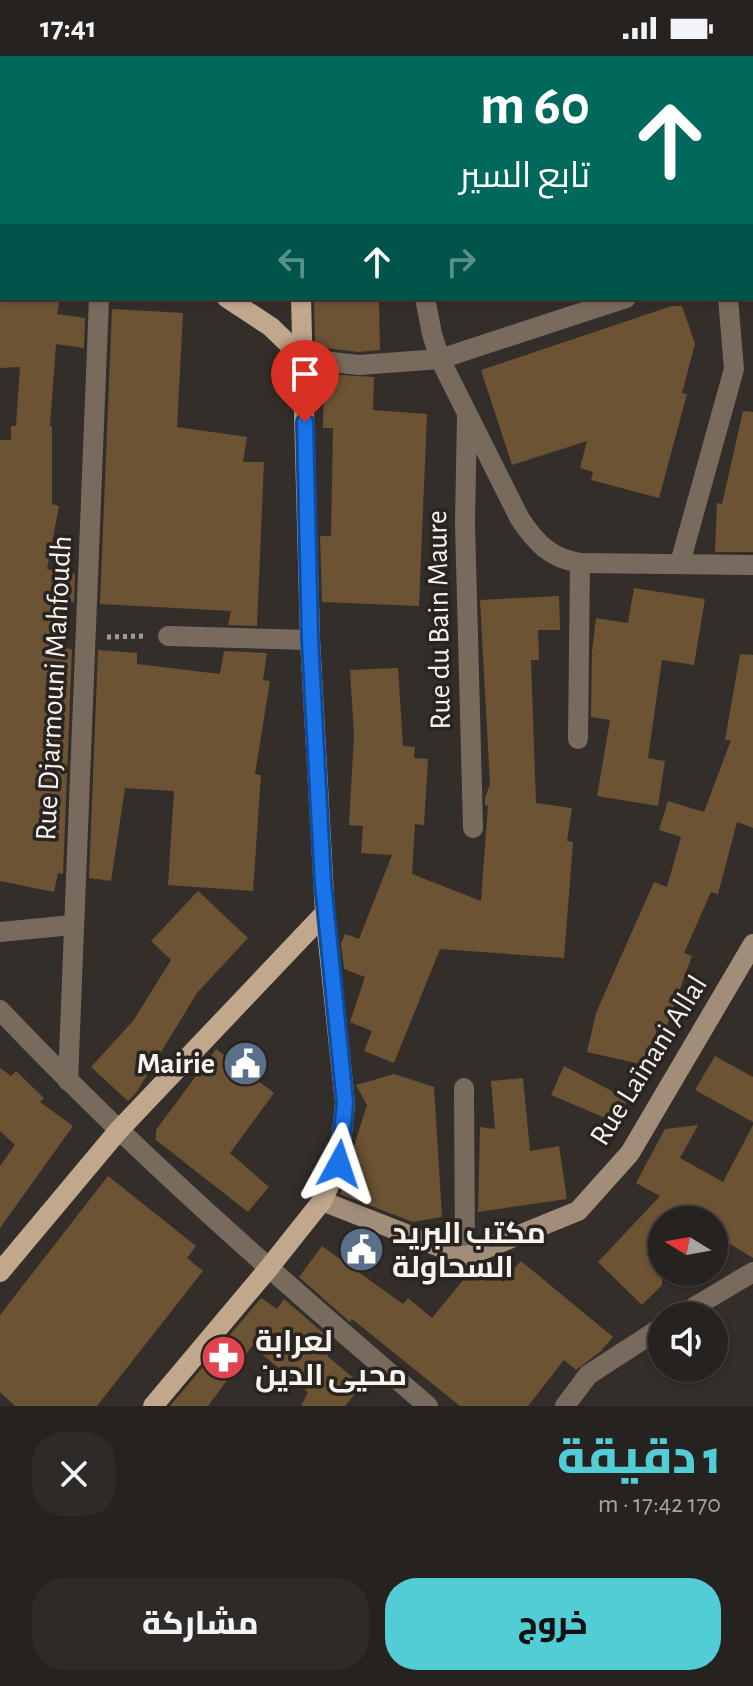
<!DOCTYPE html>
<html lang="ar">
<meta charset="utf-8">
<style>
:root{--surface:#26221f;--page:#2e2a28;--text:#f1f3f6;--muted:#a4a4a4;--line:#423f3d;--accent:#52ccd5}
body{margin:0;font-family:"Alegreya Sans",Cairo,sans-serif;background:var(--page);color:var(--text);direction:rtl;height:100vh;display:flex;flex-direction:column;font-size:30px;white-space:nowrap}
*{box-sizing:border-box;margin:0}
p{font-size:26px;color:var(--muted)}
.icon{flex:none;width:44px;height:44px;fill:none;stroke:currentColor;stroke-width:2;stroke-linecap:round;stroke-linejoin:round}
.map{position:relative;height:1350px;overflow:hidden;direction:ltr}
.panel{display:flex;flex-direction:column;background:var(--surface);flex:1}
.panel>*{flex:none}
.top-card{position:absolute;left:0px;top:0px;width:754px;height:244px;box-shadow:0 2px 6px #0004,0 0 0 2px var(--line);direction:rtl;background:#00695c;color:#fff;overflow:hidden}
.needle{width:52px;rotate:281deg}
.tools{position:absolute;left:648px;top:1150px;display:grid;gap:16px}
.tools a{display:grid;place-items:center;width:80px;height:80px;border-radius:50%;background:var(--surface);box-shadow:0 2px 6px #0004,0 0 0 2px var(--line);font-size:40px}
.pin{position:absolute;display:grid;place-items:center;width:68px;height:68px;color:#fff;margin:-82px -34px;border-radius:50% 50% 50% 0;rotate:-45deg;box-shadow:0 0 8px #0007}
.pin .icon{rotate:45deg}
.me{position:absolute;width:88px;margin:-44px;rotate:5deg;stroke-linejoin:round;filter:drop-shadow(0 0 6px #0008)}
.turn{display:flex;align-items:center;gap:28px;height:168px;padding:0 32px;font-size:36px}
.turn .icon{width:104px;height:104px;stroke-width:2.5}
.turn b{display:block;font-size:56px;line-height:68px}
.lanes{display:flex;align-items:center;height:76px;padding:0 32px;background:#0003;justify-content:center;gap:40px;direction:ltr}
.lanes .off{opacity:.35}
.round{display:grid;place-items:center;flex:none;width:84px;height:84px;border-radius:32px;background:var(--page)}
.head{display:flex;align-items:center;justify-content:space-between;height:136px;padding:0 32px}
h1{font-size:48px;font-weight:800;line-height:60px;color:var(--accent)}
.cta{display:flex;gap:16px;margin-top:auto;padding:16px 32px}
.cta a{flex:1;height:92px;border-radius:32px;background:var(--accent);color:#111;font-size:32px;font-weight:800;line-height:92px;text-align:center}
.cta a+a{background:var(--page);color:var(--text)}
.status{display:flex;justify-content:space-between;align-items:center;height:56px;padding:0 40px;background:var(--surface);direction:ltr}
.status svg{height:22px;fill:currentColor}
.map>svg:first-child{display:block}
.building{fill:#6c5334}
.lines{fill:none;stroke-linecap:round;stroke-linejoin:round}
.path{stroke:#9e9b96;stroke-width:5;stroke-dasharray:4 4;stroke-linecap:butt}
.street{stroke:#786b5e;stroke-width:20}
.secondary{stroke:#a18d78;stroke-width:20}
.primary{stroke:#c1a78c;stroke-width:20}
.route-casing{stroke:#114b97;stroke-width:20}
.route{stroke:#1a73e8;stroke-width:14}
.labels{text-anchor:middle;stroke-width:7;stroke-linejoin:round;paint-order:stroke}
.street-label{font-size:30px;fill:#f7f4f0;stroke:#29241f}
.poi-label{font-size:30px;font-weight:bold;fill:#f7f4f0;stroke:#29241f;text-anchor:start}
</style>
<div class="status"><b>17:41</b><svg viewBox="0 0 49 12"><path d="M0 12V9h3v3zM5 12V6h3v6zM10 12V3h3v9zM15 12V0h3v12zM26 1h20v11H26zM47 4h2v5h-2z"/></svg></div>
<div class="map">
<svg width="753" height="1350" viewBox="0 0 753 1350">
<rect width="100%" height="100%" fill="#332e29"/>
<g class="building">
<polygon points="0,242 60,242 57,258 85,262 84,292 56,288 50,370 52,370 52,448 59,450 47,513 75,518 74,546 57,546 50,591 72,593 63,818 58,817 54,836 0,825 0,384 11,384 11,370 16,370 20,311 0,312"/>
<polygon points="314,242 379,242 380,294 359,296 315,291"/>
<polygon points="672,250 682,250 695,288 682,337 687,338 659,442 591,424 593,416 580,412 587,385 512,409 481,314"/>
<polygon points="112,253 183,257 177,371 247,381 243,406 264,406 257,570 228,569 231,555 100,548"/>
<polygon points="324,318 374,321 373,354 427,358 419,550 322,546 320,480 331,480 333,372 323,372"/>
<polygon points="743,355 753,356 753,496 715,496 717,447 722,448"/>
<polygon points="634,532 705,543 694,609 662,604 648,702 665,705 658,750 597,740 610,664 591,661 592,596 596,562 628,567"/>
<polygon points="559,540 560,574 538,574 539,604 531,604 536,747 572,752 567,785 573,786 564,902 440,893 394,1007 364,995 372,975 350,966 365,921 344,913 341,887 345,878 359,883 392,799 361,797 363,770 349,769 354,679 350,614 398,612 403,690 415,691 414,702 428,703 424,769 415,768 412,818 481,845 488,750 485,749 485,742 490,728 480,544"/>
<polygon points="98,594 137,597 137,608 220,618 224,595 267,597 263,624 270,625 255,718 261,719 253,835 168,829 174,735 125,732 111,825 89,822"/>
<polygon points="740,598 753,599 753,772 737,766 718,838 711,836 684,897 692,900 666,972 658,968 649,1010 587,996 596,957 654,826 667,831 681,781 659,774 668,745 704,756 731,684 725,684"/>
<polygon points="198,835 248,882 197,937 136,1037 128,1045 91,1011 133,965 171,904 151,885"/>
<polygon points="216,993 274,1037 230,1097 269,1131 248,1156 156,1084 156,1074"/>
<polygon points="715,1000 753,1021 753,1066 695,1034"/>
<polygon points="564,1010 627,1043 617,1067 551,1039"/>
<polygon points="0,1012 11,1020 16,1015 44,1042 40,1046 73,1070 0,1172 0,1110 15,1089 0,1075"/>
<polygon points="394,1018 434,1031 442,1161 413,1166 340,1138 351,1113 354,1090 367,1049 356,1029"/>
<polygon points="523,1022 530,1095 559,1090 567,1143 478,1156 480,1071 495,1073 491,1025"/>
<polygon points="698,1069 680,1102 723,1126 753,1069 753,1202 714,1178 714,1164 662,1164 662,1229 642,1249 598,1206 660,1140 636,1127 665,1073"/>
<polygon points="108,1120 196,1190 187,1202 203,1215 97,1350 15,1350 0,1336 0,1259"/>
<polygon points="322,1190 403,1248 408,1242 432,1262 474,1211 481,1208 503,1226 521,1205 613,1281 600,1296 576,1314 564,1304 528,1350 460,1350 352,1263 350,1266 299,1221"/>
<polygon points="261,1242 277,1253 284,1243 335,1287 327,1300 362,1329 345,1350 301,1350 308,1336 252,1290 208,1350 170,1350"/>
</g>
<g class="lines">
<polyline class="path" points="107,581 145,580"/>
<g class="street">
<polyline points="401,0 401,2"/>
<polyline points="586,0 586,2"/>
<polyline points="709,0 710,2"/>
<polyline points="752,200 753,200"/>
<path d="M425,242L432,278L440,303L520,463C536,487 550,502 580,507L753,509"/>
<polyline points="304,303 359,309 440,303 626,242"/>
<polyline points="467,360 465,467 473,772"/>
<polyline points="680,507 734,313 728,242"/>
<polyline points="168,580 310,584"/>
<polyline points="578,683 580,507"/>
<polyline points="0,876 72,869"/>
<path d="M0,954C134,1096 280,1223 428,1350"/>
<polyline points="68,1025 99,242"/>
<polyline points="464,1032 465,1201"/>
<polyline points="679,1260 753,1216"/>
<polyline points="565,1350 588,1319 662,1271"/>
</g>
<g class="secondary">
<polyline points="0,109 2,110"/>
<polyline points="322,1145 465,1201 578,1155 630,1097 753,888"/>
</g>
<g class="primary">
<polyline points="274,0 275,2"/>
<polyline points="227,242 271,271 304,303"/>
<polyline points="0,1216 118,1075 325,857"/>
<polyline points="153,1350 268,1213 322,1145 339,1108 345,1047 325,857 310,584 301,242"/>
</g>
</g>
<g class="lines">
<defs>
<polyline id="route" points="305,366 310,584 323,827 345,1047 339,1108"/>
</defs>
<use href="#route" class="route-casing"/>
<use href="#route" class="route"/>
</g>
<defs>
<symbol id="civic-disc" viewBox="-11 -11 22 22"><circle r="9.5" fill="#5c6f8a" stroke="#29241f"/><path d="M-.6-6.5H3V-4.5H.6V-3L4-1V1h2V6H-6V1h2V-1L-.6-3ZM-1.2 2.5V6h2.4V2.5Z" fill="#fff"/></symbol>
<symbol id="pharmacy-disc" viewBox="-11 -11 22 22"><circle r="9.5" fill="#e0444e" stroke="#29241f"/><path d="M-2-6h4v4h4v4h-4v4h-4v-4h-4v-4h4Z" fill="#fff"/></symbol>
</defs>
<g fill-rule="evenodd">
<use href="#civic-disc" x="220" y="982" width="51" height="51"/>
<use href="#civic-disc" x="336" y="1168" width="51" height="51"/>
<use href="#pharmacy-disc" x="198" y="1276" width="51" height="51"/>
</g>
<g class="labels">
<g class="street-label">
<text transform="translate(438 564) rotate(-91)" y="10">Rue du Bain Maure</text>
<text transform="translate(53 632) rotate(-87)" y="10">Rue Djarmouni Mahfoudh</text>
<text transform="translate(648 1004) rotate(-58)" y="10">Rue Laïnani Allal</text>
</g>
<g class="poi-label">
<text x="215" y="1017" text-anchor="end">Mairie</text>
<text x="392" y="1187">مكتب البريد<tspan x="392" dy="34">السحاولة</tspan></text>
<text x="255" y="1295">لعرابة<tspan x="255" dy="34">محيى الدين</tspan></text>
</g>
</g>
</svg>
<div class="tools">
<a><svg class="needle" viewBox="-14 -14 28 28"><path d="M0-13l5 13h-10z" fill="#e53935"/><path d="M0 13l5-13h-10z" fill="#a4a4a4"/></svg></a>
<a><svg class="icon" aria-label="sound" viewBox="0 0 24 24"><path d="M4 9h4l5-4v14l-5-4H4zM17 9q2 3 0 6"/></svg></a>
</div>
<div class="pin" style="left:305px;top:366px;background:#d93025"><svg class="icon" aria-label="arrive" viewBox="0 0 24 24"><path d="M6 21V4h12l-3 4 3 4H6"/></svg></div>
<svg class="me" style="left:339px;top:1108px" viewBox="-20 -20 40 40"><path d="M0-17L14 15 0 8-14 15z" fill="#1a73e8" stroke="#fff" stroke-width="4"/></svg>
<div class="top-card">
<div class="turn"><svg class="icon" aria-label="ahead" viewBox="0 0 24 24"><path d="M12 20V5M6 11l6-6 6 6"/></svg><div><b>60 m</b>تابع السير</div></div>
<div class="lanes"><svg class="icon off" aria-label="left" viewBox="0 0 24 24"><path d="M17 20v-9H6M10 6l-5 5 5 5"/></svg><svg class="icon" aria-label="ahead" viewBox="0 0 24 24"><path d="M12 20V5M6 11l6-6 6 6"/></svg><svg class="icon off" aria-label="right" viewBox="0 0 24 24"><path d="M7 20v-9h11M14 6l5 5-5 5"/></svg></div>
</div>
</div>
<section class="panel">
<div class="head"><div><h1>1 دقيقة</h1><p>170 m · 17:42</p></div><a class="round"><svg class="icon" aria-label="close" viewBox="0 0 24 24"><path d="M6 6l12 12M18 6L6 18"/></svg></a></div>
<div class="cta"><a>خروج</a><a>مشاركة</a></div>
</section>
